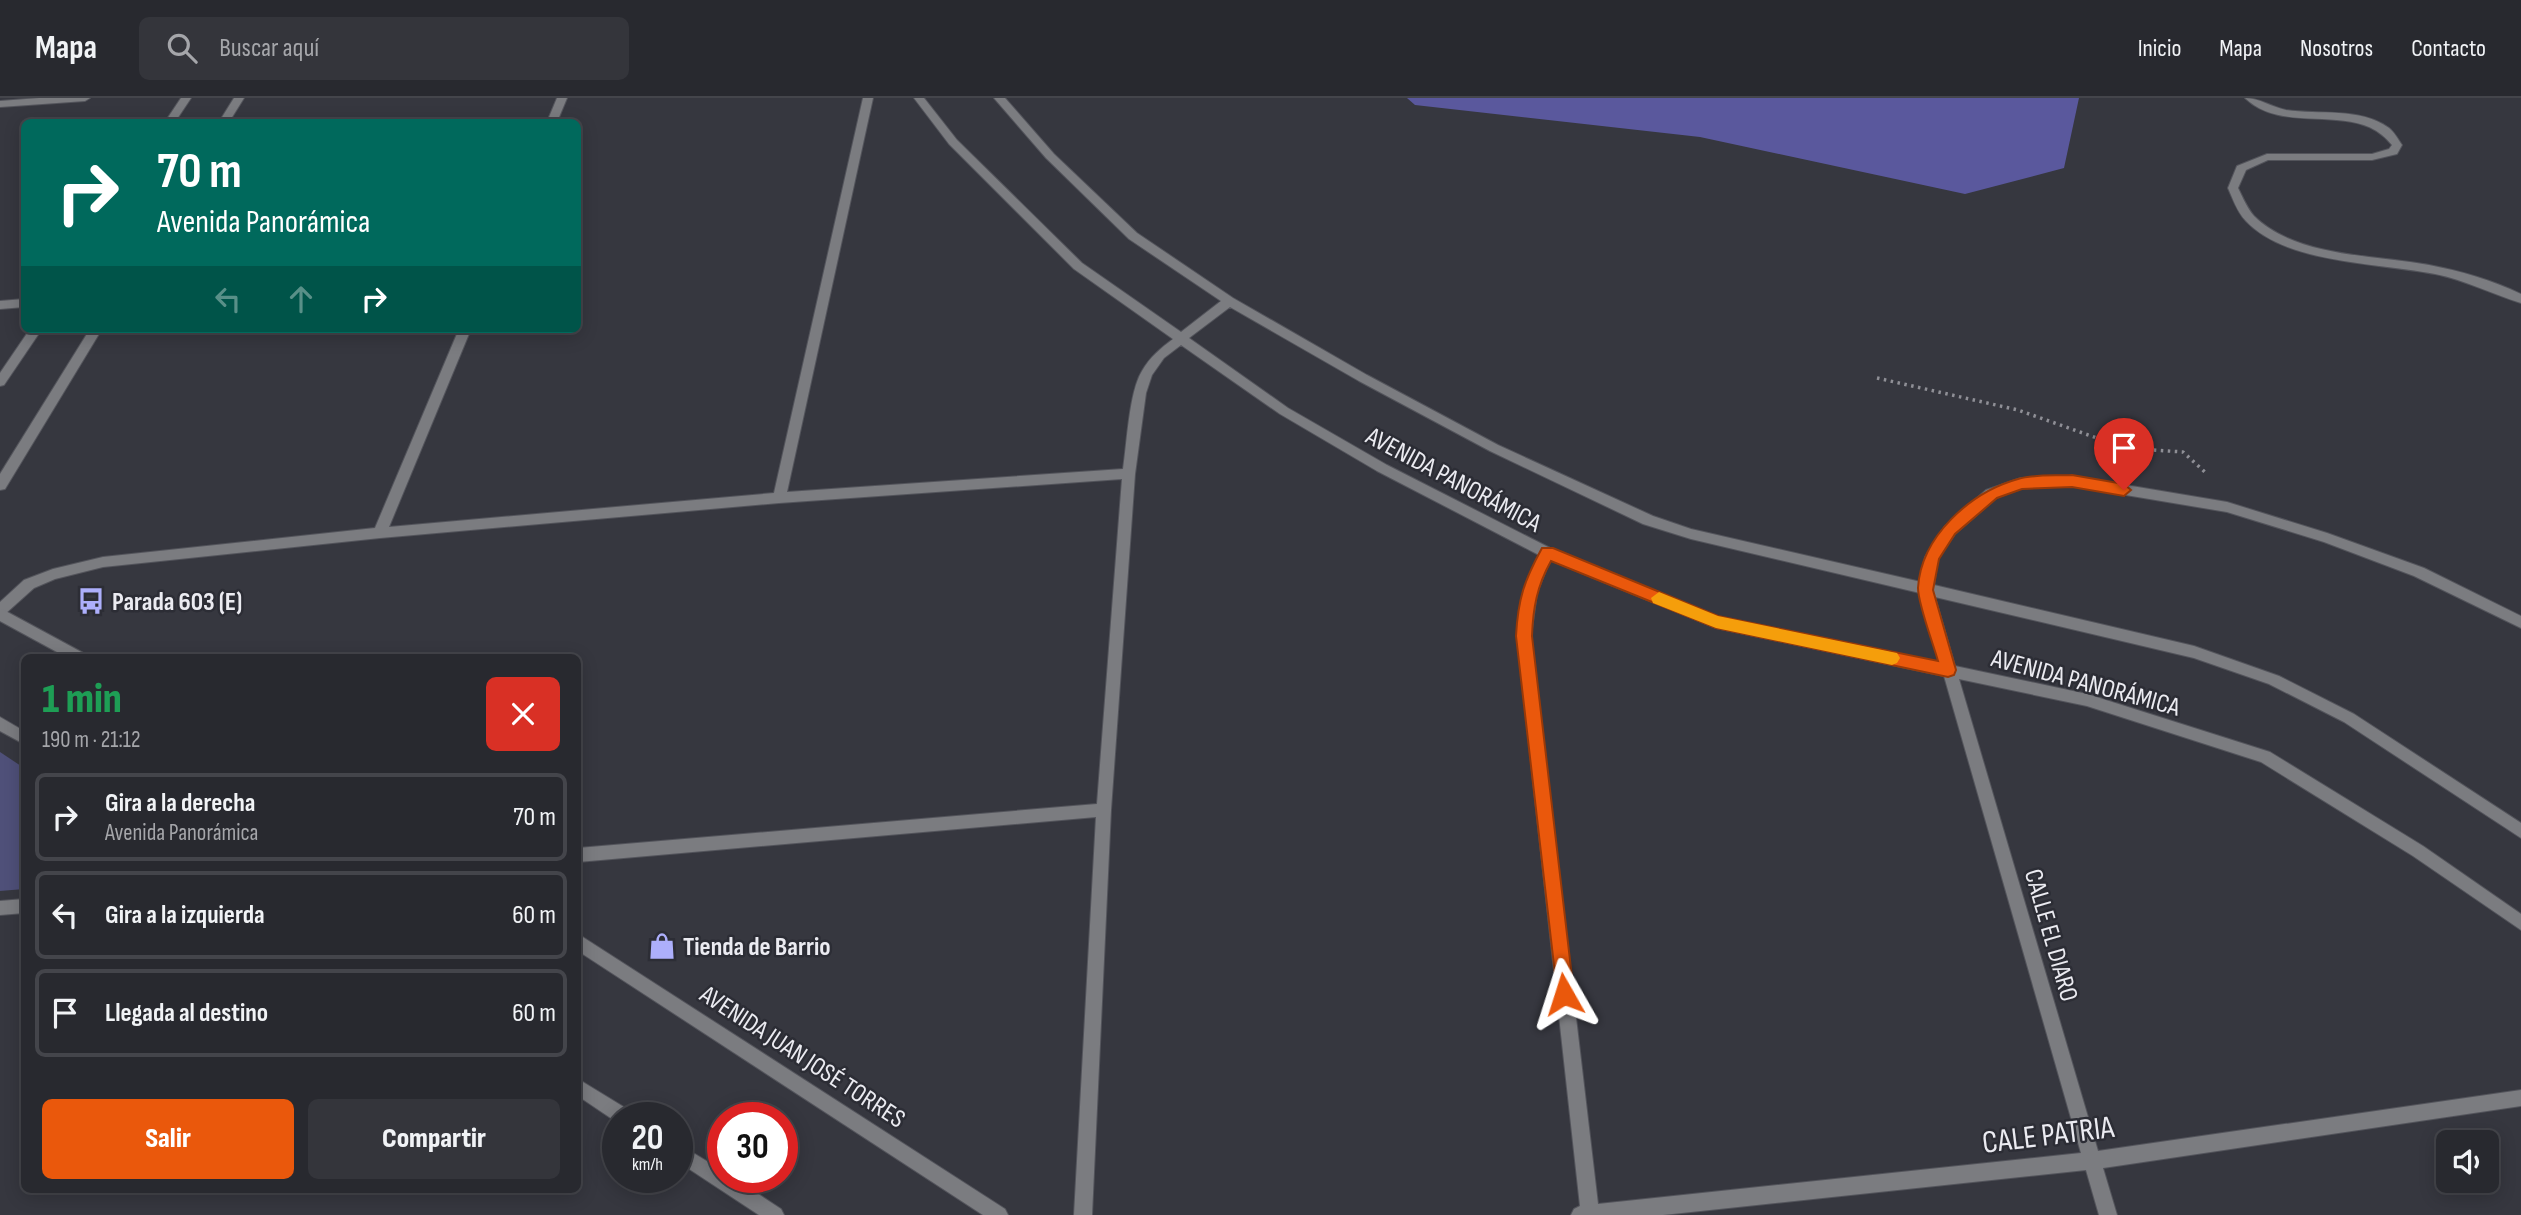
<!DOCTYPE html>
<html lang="es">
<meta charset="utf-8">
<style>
:root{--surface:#28292f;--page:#34353b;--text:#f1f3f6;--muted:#a5a6aa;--line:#44454b;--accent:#ea580c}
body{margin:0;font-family:"Sofia Sans Condensed",sans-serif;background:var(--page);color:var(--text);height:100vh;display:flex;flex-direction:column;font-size:26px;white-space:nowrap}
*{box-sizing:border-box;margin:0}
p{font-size:23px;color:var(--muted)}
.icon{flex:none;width:38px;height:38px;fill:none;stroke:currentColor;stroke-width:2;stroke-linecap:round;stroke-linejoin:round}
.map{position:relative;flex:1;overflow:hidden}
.drawer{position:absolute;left:21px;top:556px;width:560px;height:539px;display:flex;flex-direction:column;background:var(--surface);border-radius:10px;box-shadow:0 4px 18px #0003,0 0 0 2px var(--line)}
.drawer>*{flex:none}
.hud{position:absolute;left:21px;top:21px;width:560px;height:214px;border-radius:10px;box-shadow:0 4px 18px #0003,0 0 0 2px var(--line);background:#00695c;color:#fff;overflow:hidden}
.fabs{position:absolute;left:2436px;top:1032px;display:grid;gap:14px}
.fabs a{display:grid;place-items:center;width:63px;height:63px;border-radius:10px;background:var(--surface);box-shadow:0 4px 18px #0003,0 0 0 2px var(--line);font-size:35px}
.speed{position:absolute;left:602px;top:1004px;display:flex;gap:14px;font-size:35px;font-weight:700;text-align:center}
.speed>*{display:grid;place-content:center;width:91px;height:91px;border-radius:50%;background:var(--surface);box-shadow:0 4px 18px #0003,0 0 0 2px var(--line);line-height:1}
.speed small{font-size:18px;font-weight:400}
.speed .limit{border:10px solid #d22;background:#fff;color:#111}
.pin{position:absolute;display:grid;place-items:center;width:60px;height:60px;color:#fff;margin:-72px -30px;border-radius:50% 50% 50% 0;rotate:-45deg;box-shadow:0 0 7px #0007}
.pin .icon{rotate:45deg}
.me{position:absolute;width:77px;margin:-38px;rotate:354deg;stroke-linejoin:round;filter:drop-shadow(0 0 5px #0008)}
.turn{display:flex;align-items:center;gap:24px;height:147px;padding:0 21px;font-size:32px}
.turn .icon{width:91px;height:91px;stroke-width:2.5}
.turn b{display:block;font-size:49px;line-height:60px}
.lanes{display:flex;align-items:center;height:66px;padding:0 21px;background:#0003;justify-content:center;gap:35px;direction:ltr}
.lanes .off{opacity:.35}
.round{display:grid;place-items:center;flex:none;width:74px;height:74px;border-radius:10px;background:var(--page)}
.overview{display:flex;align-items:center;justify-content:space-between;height:119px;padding:0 21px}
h1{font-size:42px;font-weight:800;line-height:52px;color:#1e9e55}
.cta{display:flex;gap:14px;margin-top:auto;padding:14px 21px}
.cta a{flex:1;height:80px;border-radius:10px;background:var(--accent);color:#fff;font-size:28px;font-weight:800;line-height:80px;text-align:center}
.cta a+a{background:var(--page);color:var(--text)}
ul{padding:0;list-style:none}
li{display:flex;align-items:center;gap:21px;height:88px;margin:0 14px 10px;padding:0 7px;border:4px solid var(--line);border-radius:10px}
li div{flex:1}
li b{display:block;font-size:26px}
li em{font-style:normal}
header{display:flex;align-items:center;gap:42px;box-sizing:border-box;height:98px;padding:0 35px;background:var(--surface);border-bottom:2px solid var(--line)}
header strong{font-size:33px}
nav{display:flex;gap:38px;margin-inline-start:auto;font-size:24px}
.search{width:490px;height:63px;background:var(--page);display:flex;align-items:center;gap:18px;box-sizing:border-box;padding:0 24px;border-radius:10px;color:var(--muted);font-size:26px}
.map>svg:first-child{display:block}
.green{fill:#4f5079}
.forest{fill:#5a589d}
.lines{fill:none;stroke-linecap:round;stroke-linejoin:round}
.minor-casing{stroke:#53545b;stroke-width:2}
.tertiary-casing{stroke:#53545b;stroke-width:2}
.path{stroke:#8f8f96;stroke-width:3.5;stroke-dasharray:2.5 4.5;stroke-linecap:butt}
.minor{fill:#7b7c80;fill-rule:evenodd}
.tertiary{fill:#7b7c80;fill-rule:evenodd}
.route{fill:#ea580c;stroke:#983908;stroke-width:2}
.slow{fill:#f59e0b}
.labels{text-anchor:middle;stroke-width:5;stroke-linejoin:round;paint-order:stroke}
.street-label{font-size:26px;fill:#ebebf1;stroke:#2c2d35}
.poi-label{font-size:26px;font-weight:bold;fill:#ebebf1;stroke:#2c2d35;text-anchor:start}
.near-street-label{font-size:32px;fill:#ebebf1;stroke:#2c2d35}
</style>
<header>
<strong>Mapa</strong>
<div class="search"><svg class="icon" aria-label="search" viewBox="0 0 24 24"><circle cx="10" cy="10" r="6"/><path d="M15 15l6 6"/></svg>Buscar aquí</div>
<nav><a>Inicio</a><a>Mapa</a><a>Nosotros</a><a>Contacto</a></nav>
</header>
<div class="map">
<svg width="2521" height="1117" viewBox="0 0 2521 1117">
<rect width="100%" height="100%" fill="#36373f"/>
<polygon class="green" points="0,654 24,670 24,791 0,793"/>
<polygon class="forest" points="1407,0 2079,0 2064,70 1965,96 1700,39 1415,7"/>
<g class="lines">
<defs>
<g id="minor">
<polygon points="39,0 90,0 85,3 0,9 0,3"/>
<polygon points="557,0 567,0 557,24 547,24"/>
<path d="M863,0H873L787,394L1123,371C1127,345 1129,294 1142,273C1150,259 1161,250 1173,241L1074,171L949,46L914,0H924L957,42L1082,165L1181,234L1221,203L1129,141L1046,60L994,0H1005L1054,56L1137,135L1233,200L1367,277L1498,347L1653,418L1691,431L1921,484L1925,459L1945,428L1986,392L2021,380L2072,378L2227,404L2327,435L2424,470L2521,518V530L2414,478L2324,444L2227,414L2072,388L2022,390L1996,400L1955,436L1938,460L1934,487L2194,548L2279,578L2354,616L2521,725V740L2344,624L2269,586L2194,560L1935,499L1955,568L2087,596L2270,654L2423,748L2521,816V832L2413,758L2261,664L2087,608L1959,581L2098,1053L2521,992V1008L2103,1070L2117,1117H2099L2086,1072L1663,1117H1571L1574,1111L1580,1108L1517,538L1523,495L1539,457L1377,373L1280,316L1181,247L1164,260L1152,277L1146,295L1135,376L1111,712L1092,1117H1074L1096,719L578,764V750L1097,706L1122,381L779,405L380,440L103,469L55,481L34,490L5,516L0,518V504L24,482L53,471L103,459L375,430L459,231H471L389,429L774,395ZM1230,209L1359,283L1490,353L1643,426L1691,441L1920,495L1940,565L1718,519L1552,451L1387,367L1288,310L1189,240ZM1550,462L1716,530L1944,578L2081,1055L1598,1106L1531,538L1537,495Z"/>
<path d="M2245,0C2260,0 2271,9 2286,12C2318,17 2361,9 2389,30C2394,34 2398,41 2402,47L2397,56L2372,62H2268L2246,72L2238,90C2243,100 2247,110 2254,118C2295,159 2375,157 2429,167C2460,173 2492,182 2521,196V205C2492,196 2465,182 2435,176C2380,165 2286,166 2246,123C2237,114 2233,101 2228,90L2237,68L2267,56H2372L2389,51L2392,47C2357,1 2285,39 2245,0Z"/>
<polygon points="24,201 24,209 0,211 0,203"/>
<polygon points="24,801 24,815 0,817 0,803"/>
</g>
<g id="tertiary">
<polygon points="181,0 191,0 175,24 165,24"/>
<polygon points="234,0 244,0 229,24 219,24"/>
<polygon points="30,231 42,231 4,287 0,288 0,275"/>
<polygon points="90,231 102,231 5,391 0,392 0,376"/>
<polygon points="0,510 85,556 87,560 68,560 0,523"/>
<polygon points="0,619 24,633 24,646 0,633"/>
<polygon points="578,836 1005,1111 1008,1117 983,1117 578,853"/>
<polygon points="578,981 632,1014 634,1020 618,1020 618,1025 578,998"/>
<polygon points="677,1045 723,1073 723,1080 734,1080 781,1111 784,1117 759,1117 677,1063"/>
</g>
</defs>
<use href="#minor" class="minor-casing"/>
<use href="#tertiary" class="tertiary-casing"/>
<polyline class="path" points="1877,280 2018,312 2125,350 2183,354 2207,376"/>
<use href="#minor" class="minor"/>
<use href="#tertiary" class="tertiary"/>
</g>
<path class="route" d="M2072,377L2124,386L2131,392L2124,398L2072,389L2022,391L1997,400L1955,436L1939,461L1933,492L1956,572L1954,577L1948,579L1716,530L1551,463C1537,488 1533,510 1532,538L1574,896L1571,902L1564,905L1558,902L1516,538C1518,501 1524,483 1542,450H1553L1718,518L1938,563C1933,545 1918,506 1918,490C1921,438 1971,394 2018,381C2034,376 2055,378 2072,377Z"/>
<polygon class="slow" points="1659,494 1718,518 1892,554 1897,555 1900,560 1897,565 1892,567 1716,530 1653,505 1651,500"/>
<defs>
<symbol id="bus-bare" viewBox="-9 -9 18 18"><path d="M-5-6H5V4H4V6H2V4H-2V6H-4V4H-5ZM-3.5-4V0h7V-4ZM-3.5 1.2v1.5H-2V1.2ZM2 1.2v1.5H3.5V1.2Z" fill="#adaffb" stroke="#2c2d35" stroke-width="2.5" paint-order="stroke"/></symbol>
<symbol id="shop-bare" viewBox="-9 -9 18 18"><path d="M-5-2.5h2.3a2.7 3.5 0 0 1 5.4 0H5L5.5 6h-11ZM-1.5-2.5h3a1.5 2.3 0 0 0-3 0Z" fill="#adaffb" stroke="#2c2d35" stroke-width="2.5" paint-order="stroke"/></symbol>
</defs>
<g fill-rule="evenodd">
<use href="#bus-bare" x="72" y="484" width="38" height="38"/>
<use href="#shop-bare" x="643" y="829" width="38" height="38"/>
</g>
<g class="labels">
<g class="street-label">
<text transform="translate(1454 381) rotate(28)" y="9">AVENIDA PANORÁMICA</text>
<text transform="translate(2086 584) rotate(15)" y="9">AVENIDA PANORÁMICA</text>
<text transform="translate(2052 837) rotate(74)" y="9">CALLE EL DIARO</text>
<text transform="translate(803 958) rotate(33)" y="9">AVENIDA JUAN JOSÉ TORRES</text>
</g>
<g class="poi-label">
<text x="112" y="512">Parada 603 (E)</text>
<text x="683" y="857">Tienda de Barrio</text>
</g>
<g class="near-street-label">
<text transform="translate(2048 1036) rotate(-7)" y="11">CALE PATRIA</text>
</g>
</g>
</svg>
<div class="fabs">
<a><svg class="icon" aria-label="sound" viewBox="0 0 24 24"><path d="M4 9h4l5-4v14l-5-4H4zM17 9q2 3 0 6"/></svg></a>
</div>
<div class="speed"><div>20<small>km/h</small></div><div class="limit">30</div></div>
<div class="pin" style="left:2124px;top:392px;background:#d93025"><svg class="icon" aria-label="arrive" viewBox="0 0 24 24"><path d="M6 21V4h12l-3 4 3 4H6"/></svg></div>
<svg class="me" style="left:1564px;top:896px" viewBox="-20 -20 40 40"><path d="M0-17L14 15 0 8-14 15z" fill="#ea580c" stroke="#fff" stroke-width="4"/></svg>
<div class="hud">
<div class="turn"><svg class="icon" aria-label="right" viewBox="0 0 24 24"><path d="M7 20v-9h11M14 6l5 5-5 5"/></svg><div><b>70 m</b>Avenida Panorámica</div></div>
<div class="lanes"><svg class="icon off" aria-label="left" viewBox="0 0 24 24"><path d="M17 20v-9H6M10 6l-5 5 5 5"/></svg><svg class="icon off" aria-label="ahead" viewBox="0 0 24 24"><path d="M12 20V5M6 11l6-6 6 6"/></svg><svg class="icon" aria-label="right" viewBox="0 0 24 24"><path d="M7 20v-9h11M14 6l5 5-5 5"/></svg></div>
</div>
<section class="drawer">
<div class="overview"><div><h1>1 min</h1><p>190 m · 21:12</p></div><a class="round" style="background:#d93025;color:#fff"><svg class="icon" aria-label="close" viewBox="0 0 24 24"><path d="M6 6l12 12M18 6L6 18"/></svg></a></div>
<ul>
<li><svg class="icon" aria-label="right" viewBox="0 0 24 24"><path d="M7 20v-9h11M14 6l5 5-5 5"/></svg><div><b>Gira a la derecha</b><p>Avenida Panorámica</p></div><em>70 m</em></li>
<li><svg class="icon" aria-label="left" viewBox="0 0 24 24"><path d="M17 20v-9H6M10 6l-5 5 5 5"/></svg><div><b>Gira a la izquierda</b></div><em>60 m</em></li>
<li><svg class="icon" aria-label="arrive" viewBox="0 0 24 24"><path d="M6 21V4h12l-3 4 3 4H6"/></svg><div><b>Llegada al destino</b></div><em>60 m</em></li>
</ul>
<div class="cta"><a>Salir</a><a>Compartir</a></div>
</section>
</div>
